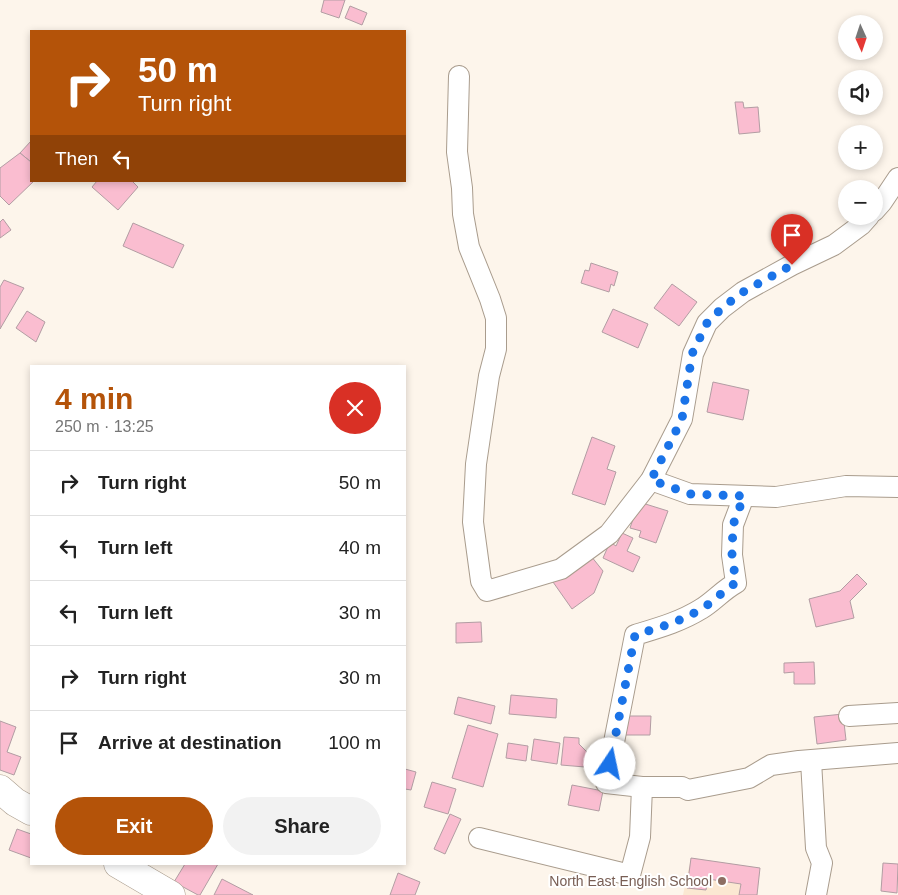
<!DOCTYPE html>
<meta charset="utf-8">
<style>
:root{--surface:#fff;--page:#f2f2f2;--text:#222;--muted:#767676;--line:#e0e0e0;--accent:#b45309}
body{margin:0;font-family:Arial,sans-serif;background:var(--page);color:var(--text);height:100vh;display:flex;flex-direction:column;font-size:19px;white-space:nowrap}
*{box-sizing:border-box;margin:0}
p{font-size:16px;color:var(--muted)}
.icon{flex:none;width:28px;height:28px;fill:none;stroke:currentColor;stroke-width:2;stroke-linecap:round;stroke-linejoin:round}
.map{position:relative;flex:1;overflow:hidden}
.panel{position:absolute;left:30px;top:365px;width:376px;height:500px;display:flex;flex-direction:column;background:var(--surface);border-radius:0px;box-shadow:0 2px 8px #0003}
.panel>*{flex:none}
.hud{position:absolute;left:30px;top:30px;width:376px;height:152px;border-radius:0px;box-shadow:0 2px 8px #0003;background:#b45309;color:#fff;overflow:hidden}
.needle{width:32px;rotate:177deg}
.buttons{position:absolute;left:838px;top:15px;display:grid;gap:10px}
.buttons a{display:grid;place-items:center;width:45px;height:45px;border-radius:50%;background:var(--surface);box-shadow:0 2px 8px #0003;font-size:25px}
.pin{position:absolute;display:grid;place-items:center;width:42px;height:42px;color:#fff;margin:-51px -21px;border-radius:50% 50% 50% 0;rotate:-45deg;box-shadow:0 0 5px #0007}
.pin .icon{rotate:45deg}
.me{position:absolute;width:55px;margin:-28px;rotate:11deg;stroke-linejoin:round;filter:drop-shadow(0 0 4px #0008)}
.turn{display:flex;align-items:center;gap:18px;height:105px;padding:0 25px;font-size:22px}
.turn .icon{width:65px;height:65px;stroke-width:2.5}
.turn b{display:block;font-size:35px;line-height:42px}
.then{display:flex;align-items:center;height:48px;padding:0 25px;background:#0003;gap:10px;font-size:19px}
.round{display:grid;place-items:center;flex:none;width:52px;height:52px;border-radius:26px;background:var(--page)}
.overview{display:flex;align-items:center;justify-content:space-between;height:85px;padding:0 25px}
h1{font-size:30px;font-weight:800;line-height:38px;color:var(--accent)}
.button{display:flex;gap:10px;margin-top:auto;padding:10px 25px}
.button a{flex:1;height:58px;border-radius:30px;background:var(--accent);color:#fff;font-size:20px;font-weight:800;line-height:58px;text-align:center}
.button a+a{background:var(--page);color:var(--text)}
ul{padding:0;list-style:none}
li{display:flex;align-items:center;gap:15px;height:65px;padding:0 25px;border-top:1px solid var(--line)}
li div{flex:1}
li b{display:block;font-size:19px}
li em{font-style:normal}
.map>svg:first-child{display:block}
.built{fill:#fbe8d2}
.building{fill:#fabdd0;stroke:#b29da3}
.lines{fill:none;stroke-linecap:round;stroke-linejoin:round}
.street-casing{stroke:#a99c8d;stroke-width:22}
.secondary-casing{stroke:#a99c8d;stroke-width:29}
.street{stroke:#fff;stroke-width:20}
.secondary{stroke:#fff;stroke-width:28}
.route{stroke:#1a73e8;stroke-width:9;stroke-dasharray:0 16.2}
.education-dot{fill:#8d6e63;stroke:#fff;stroke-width:2}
.labels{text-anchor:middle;stroke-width:4;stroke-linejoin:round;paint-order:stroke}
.education-label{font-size:14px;fill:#785e54;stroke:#fff;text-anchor:end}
</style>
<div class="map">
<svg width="898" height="895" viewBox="0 0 898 895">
<rect width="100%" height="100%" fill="#fdf5eb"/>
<polygon class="built" points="691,858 760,868 757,895 683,895"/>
<g class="building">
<polygon points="324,0 345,0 339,18 321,12"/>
<polygon points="350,6 367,13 362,25 345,18"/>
<polygon points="735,102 743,102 744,108 758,107 760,132 739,134"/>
<polygon points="31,141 31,162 20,153"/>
<polygon points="20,153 31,162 31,181 34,181 9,205 0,196 0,168"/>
<polygon points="97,181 132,181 138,187 118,210 92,187"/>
<polygon points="3,219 11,230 0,238 0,222"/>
<polygon points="133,223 184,245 173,268 123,246"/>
<polygon points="591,263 618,272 614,286 611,284 609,292 581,283 585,270 589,271"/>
<polygon points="4,280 24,288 0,329 0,287"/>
<polygon points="672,284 697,302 679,326 654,308"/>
<polygon points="613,309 648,324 638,348 602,332"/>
<polygon points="27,311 45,322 36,342 16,328"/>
<polygon points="713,382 749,390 743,420 707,412"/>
<polygon points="592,437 615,446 607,469 616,472 605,505 572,494"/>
<polygon points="639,502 668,511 656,543 639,537 641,531 630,528"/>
<polygon points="622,533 633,538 627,551 640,557 633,572 603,558 610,542 616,546"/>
<polygon points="591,556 603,571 594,593 572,609 553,582"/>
<polygon points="857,574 867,584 850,601 854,618 816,627 809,599 840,591"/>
<polygon points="481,622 482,642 456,643 456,623"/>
<polygon points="814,662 815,684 794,684 794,672 784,673 784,663"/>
<polygon points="511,695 557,699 556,718 509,714"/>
<polygon points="458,697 495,706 491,724 454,714"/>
<polygon points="843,714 846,740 817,744 814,717"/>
<polygon points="624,716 651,716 650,735 624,735"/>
<polygon points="0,721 16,727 7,752 21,757 14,775 0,770"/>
<polygon points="468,725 498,734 483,787 452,778"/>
<polygon points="564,737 579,738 579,744 587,752 585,767 561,765"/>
<polygon points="534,739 560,743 557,764 531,760"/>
<polygon points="508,743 528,746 526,761 506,758"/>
<polygon points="405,769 416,772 411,790 405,789"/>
<polygon points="432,782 456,789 448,814 424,807"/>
<polygon points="572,785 603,791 599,811 568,805"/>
<polygon points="450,814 461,819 445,854 434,849"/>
<polygon points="17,829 31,834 31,858 9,850"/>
<polygon points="691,858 760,868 757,895 739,895 741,884 708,879 706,890 687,888"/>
<polygon points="883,863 898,864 897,893 881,891"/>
<polygon points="185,864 218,864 200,895 198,895 174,882"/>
<polygon points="398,873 420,882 415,895 390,895"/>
<polygon points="222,879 253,895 214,895"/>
</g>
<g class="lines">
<defs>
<g id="street">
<polyline points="459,76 457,152 462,188 463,214 469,247 490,299 496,318 496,349 489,376 476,464 473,522 481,581 487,591 561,569 609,534 651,480 682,419 693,354 707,323 722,308 743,292 792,265 834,245 861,225 869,216"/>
<polyline points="874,211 882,202 898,178"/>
<polyline points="651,480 690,494 776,497 846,486 898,487"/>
<polyline points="849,716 898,713"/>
<polyline points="811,761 816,848 822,863 816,895"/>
<polyline points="642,787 682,787 688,790 749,778 771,765 799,761 898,753"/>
<path d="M479,838L630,875L640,837L642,787L606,783L635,635C658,628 680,622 701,609C713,602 723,590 736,583L732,555L733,525L744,496"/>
</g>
<g id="secondary">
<polyline points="0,789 15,802 31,811"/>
<polyline points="118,864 171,895"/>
</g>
</defs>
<use href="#street" class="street-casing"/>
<use href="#secondary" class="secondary-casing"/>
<use href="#street" class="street"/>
<use href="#secondary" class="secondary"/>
</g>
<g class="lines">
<path class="route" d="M610,764L635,635C658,628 680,622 701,609C714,602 723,590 736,583L732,555L733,525L744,496L690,494L651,480L682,419L692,354L707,323L722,308L743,292L792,265"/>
</g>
<circle class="education-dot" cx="722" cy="881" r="5"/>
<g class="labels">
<g class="education-label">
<text x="712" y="886">North East English School</text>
</g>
</g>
</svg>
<div class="buttons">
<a><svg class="needle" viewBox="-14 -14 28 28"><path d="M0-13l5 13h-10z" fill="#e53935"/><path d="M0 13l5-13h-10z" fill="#767676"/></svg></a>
<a><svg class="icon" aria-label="sound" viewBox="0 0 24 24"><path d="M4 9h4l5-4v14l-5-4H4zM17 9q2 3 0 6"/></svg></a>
<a>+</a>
<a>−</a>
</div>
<div class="pin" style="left:792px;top:265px;background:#d93025"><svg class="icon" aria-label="arrive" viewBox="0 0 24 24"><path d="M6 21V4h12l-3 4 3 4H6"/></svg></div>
<svg class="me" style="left:610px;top:764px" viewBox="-20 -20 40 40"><circle r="19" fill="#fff"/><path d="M0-13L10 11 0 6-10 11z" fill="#1a73e8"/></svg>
<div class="hud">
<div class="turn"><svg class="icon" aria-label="right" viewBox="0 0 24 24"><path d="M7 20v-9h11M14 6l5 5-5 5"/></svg><div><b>50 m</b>Turn right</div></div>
<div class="then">Then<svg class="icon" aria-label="left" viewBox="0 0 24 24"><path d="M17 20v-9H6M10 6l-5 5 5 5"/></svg></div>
</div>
<section class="panel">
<div class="overview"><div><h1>4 min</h1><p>250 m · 13:25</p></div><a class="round" style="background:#d93025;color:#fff"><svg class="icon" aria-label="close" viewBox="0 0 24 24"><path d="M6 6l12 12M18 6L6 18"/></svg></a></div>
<ul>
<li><svg class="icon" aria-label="right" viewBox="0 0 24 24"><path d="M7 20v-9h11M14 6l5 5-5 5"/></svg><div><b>Turn right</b></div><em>50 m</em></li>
<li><svg class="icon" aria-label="left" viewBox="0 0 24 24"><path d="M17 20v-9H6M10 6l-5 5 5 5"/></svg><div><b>Turn left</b></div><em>40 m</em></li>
<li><svg class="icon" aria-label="left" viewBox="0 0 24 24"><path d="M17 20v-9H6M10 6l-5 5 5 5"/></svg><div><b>Turn left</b></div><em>30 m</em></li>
<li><svg class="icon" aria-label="right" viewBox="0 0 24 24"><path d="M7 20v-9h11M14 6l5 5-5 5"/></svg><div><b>Turn right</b></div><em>30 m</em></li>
<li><svg class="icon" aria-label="arrive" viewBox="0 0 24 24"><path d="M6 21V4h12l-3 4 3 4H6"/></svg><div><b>Arrive at destination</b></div><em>100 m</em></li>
</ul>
<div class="button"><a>Exit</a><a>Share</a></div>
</section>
</div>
